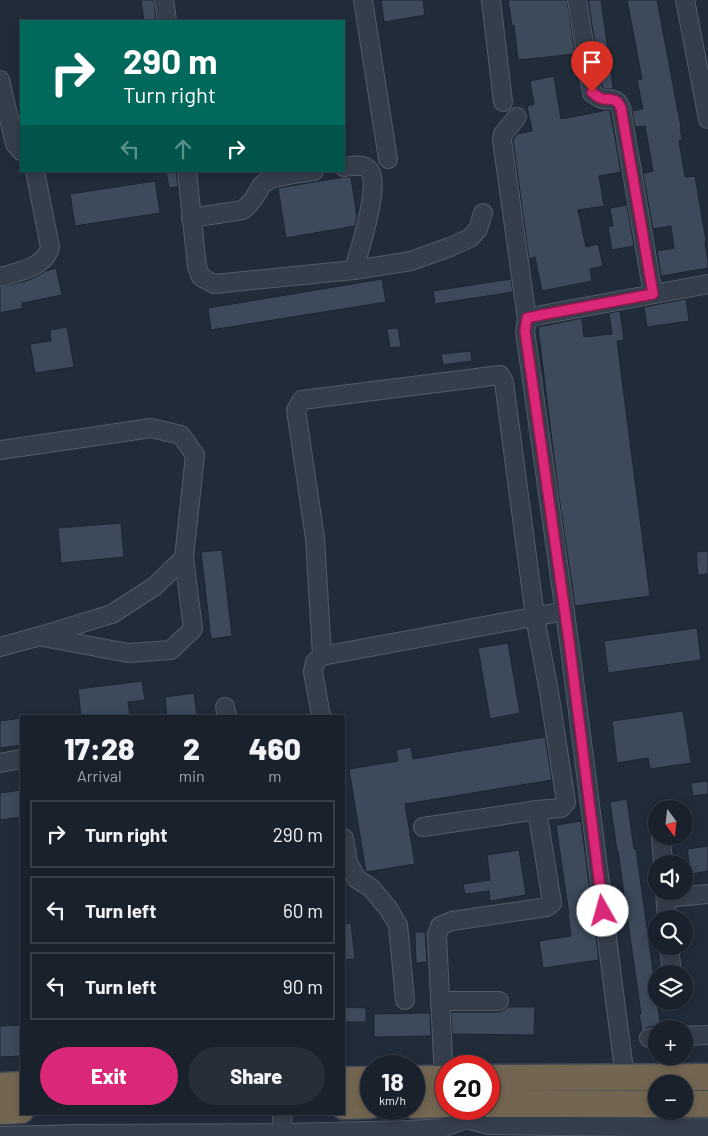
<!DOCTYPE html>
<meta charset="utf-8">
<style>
:root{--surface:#19212c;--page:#262e38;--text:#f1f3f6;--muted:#9fa3a9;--line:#373e48;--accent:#db2777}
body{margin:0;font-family:Barlow,sans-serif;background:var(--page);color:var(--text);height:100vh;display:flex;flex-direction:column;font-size:19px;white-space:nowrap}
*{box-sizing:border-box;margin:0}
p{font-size:16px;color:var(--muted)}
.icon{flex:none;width:28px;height:28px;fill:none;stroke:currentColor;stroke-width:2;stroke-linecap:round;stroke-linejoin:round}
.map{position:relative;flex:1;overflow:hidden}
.details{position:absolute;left:20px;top:715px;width:325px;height:400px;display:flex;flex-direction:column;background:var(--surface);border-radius:0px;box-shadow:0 2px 8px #0003,0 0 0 1px var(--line)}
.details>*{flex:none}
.hud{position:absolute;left:20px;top:20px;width:325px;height:152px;border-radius:0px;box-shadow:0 2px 8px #0003,0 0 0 1px var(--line);background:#00695c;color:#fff;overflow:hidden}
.needle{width:32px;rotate:165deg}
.controls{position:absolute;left:648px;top:800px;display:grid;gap:10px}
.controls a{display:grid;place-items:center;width:45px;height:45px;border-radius:50%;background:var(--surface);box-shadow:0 2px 8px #0003,0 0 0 1px var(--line);font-size:25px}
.speed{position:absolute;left:360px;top:1055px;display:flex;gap:10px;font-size:25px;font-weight:700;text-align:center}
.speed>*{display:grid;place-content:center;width:65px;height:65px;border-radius:50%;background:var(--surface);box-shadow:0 2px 8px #0003,0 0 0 1px var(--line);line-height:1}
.speed small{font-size:12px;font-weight:400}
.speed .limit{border:8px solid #d22;background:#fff;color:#111}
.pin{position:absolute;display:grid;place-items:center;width:42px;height:42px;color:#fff;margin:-51px -21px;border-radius:50% 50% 50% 0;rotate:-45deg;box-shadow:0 0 5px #0007}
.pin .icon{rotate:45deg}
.me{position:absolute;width:55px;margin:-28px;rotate:353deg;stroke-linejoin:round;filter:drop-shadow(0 0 4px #0008)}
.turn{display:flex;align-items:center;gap:18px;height:105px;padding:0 20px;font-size:22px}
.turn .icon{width:65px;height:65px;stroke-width:2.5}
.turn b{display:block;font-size:35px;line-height:42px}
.lanes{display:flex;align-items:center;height:48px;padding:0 20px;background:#0003;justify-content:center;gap:25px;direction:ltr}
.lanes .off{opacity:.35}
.eta{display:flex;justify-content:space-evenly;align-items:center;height:85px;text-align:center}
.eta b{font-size:30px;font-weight:800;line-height:35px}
.primary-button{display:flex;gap:10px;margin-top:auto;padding:10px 20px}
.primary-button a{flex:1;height:58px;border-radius:30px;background:var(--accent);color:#fff;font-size:20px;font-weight:800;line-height:58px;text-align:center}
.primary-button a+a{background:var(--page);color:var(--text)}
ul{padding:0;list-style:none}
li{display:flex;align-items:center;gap:15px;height:68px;margin:0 10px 8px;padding:0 10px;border:2px solid var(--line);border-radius:0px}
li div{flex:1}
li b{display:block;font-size:19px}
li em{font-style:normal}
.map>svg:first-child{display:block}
.building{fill:#3c4a5b;stroke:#1c2532}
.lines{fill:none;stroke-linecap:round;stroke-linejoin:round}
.minor-casing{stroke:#535b69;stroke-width:20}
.highway-casing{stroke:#404856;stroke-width:29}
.minor{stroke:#353e4b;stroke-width:18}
.highway{stroke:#726551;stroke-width:26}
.route-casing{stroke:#8e194d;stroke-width:12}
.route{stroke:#db2777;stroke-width:9}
</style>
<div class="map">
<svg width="708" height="1136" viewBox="0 0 708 1136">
<rect width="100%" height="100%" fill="#212c3b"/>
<g class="building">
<polygon points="141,0 154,0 156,21 144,21"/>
<polygon points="381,0 423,0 425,15 384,22"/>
<polygon points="508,0 567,0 575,54 518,60 514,25 512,26"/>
<polygon points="588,0 601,0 608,50 596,51"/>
<polygon points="627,0 657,0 681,127 680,128 682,140 679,141 685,177 695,176 706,241 705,242 708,260 708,268 661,276 657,251 674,248 671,226 653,229 643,174 653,171 645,126 635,127 632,111 643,109 637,80 642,79"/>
<polygon points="610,66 613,88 612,89 605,89 602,87 599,68"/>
<polygon points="554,76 561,119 603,111 603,110 610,110 621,172 599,176 604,206 578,210 586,247 598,244 603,266 590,269 592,281 542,291 535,257 529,259 513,140 517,134 532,131 527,106 534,104 530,81"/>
<polygon points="166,171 176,171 178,187 169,188"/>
<polygon points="344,177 351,177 357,217 355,226 286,238 278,188"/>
<polygon points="155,181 160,213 75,226 70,194"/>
<polygon points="627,205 634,246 612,250 608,227 613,226 610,208"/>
<polygon points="56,268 62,295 22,303 23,308 0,313 0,287 26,281 35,277 46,271"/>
<polygon points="382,279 386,302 211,330 208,308"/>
<polygon points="511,279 513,292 435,304 433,291"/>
<polygon points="686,299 689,321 647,327 644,307"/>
<polygon points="620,311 624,340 617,341 650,596 575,606 558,490 538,327 582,318 584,337 612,334 609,313"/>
<polygon points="67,327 74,367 35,373 30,344 51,341 50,330"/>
<polygon points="398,328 401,347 390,348 387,329"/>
<polygon points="471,351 472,361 443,365 441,354"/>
<polygon points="121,523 124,557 61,563 58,528"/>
<polygon points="222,550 232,636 211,639 201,552"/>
<polygon points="708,551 708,574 698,575 696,552"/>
<polygon points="697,628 701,660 608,673 604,641"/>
<polygon points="508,643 520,713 490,719 478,648"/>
<polygon points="142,681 145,700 128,702 130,716 81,716 78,689"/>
<polygon points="194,693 197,716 167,716 165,697"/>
<polygon points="683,711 691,763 650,769 648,758 617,763 612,721"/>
<polygon points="21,718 21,745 0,748 0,721"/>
<polygon points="545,737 552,780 405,804 415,864 366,872 349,769 398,761 396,750 411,747 413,759"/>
<polygon points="708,781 708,794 693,796 691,783"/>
<polygon points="21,790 21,817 0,820 0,793"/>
<polygon points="627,799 634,849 636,849 656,993 656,1001 657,1001 661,1028 655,1026 648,1027 642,1031 639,1014 641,1014 618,851 617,851 610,802"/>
<polygon points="581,821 599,960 543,968 539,941 571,936 568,914 569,914 556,825"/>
<polygon points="708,846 708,871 691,874 687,849"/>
<polygon points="519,850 526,895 490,901 489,891 465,894 463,884 490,880 487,855"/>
<polygon points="351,923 355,959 344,960 344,924"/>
<polygon points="415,932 425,932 427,962 416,963"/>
<polygon points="344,1007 366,1008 366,1022 344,1022"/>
<polygon points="508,1007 535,1007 534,1035 452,1034 451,1012 499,1012 504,1010"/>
<polygon points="430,1013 431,1036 374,1037 374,1014"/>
<polygon points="21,1025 21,1056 0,1057 0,1026"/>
</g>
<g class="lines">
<defs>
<g id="minor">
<polyline points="164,0 167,21"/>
<polyline points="363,0 388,159"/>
<polyline points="491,0 503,102"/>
<path d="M577,0L592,93C595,95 599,98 603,99C612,100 617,98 621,108L653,294"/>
<polyline points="685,0 708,119"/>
<polyline points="0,80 15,144 21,151"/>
<polyline points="517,117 503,134 502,140 527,319 525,331 569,641 625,1078"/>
<path d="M344,167C351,166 361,164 367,168C384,178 358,253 354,270"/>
<polyline points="187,171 197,267 201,277 214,284 354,270 411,261 450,247 470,238 478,229 483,213"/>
<polyline points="191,218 243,210 252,201 262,185 270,179 293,174 314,171"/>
<path d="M0,277C18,272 46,267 50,247L35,171"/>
<polyline points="527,319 541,315 708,284"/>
<polyline points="0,450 151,428 181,435 195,455 184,558 155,586 112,614 40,636 0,647"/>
<polyline points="43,637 128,653 171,650 193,629 184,558"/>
<polyline points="322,656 315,538 296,410 302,400 500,375 504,382 535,617 549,692 566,802 561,808 537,810 552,903 547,907 452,921 440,926 437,935 444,1079"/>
<polyline points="225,707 227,716"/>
<polyline points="321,716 313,672 315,662 322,656 565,611"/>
<polyline points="0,763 21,759"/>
<polyline points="423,827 537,810"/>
<polyline points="661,836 663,864"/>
<polyline points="344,838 348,863 357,879 371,888 388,908 398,925 405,1000"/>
<polyline points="665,891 667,919"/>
<polyline points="666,898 708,894"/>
<polyline points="669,946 672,974"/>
<polyline points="440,1001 499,1001"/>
<polyline points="684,1036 708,1035"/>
<polyline points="649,1038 656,1037"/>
<polyline points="282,1114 283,1133"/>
<polyline points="0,1136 78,1134 283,1133 411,1130 442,1128 466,1119 489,1125 708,1128"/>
</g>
<g id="highway">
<polyline points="489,1078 708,1077"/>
<polyline points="414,1079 446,1079"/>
<polyline points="344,1080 371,1080"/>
<polyline points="0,1086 21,1085"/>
<polyline points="489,1104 656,1104"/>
<polyline points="684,1104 708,1104"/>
<polyline points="414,1105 446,1104"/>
<polyline points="344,1106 371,1105"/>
<polyline points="0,1111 21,1110"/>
</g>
</defs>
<use href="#minor" class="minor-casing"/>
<use href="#highway" class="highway-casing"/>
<use href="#minor" class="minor"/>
<use href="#highway" class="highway"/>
</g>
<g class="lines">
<defs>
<path id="route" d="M592,92C595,95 599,98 603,99C612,100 617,98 621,108L653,294L541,315L527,318L525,331L569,641L603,911"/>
</defs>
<use href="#route" class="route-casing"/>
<use href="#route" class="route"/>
</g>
</svg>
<div class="controls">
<a><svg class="needle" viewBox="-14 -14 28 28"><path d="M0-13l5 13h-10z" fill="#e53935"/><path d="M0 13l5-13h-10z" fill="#9fa3a9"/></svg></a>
<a><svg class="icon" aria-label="sound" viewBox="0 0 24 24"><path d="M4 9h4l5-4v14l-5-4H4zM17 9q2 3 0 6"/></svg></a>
<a><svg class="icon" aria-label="search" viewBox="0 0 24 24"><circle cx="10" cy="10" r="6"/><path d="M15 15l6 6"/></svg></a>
<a><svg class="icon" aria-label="layers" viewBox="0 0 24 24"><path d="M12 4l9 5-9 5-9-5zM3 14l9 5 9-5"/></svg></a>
<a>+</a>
<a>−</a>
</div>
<div class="speed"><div>18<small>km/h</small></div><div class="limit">20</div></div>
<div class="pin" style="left:592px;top:92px;background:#d93025"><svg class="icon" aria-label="arrive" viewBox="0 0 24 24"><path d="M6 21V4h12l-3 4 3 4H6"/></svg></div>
<svg class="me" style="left:603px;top:911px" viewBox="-20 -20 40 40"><circle r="19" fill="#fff"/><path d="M0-13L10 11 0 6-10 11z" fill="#db2777"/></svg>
<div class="hud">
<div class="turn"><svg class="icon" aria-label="right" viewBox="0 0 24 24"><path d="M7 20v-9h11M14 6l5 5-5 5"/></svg><div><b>290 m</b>Turn right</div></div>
<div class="lanes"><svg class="icon off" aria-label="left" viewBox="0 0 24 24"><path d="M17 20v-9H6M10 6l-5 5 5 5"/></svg><svg class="icon off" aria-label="ahead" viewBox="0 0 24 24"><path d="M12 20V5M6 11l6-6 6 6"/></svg><svg class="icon" aria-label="right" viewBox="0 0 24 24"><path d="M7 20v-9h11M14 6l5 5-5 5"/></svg></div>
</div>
<section class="details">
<div class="eta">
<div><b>17:28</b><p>Arrival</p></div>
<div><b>2</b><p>min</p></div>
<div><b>460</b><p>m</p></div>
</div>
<ul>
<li><svg class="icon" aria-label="right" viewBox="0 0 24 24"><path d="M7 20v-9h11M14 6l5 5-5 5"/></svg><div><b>Turn right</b></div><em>290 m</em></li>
<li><svg class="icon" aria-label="left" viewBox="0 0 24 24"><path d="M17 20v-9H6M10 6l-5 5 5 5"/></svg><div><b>Turn left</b></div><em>60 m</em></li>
<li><svg class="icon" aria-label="left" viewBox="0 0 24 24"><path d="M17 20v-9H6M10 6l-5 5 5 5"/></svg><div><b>Turn left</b></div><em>90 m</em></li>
</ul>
<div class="primary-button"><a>Exit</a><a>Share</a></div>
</section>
</div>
